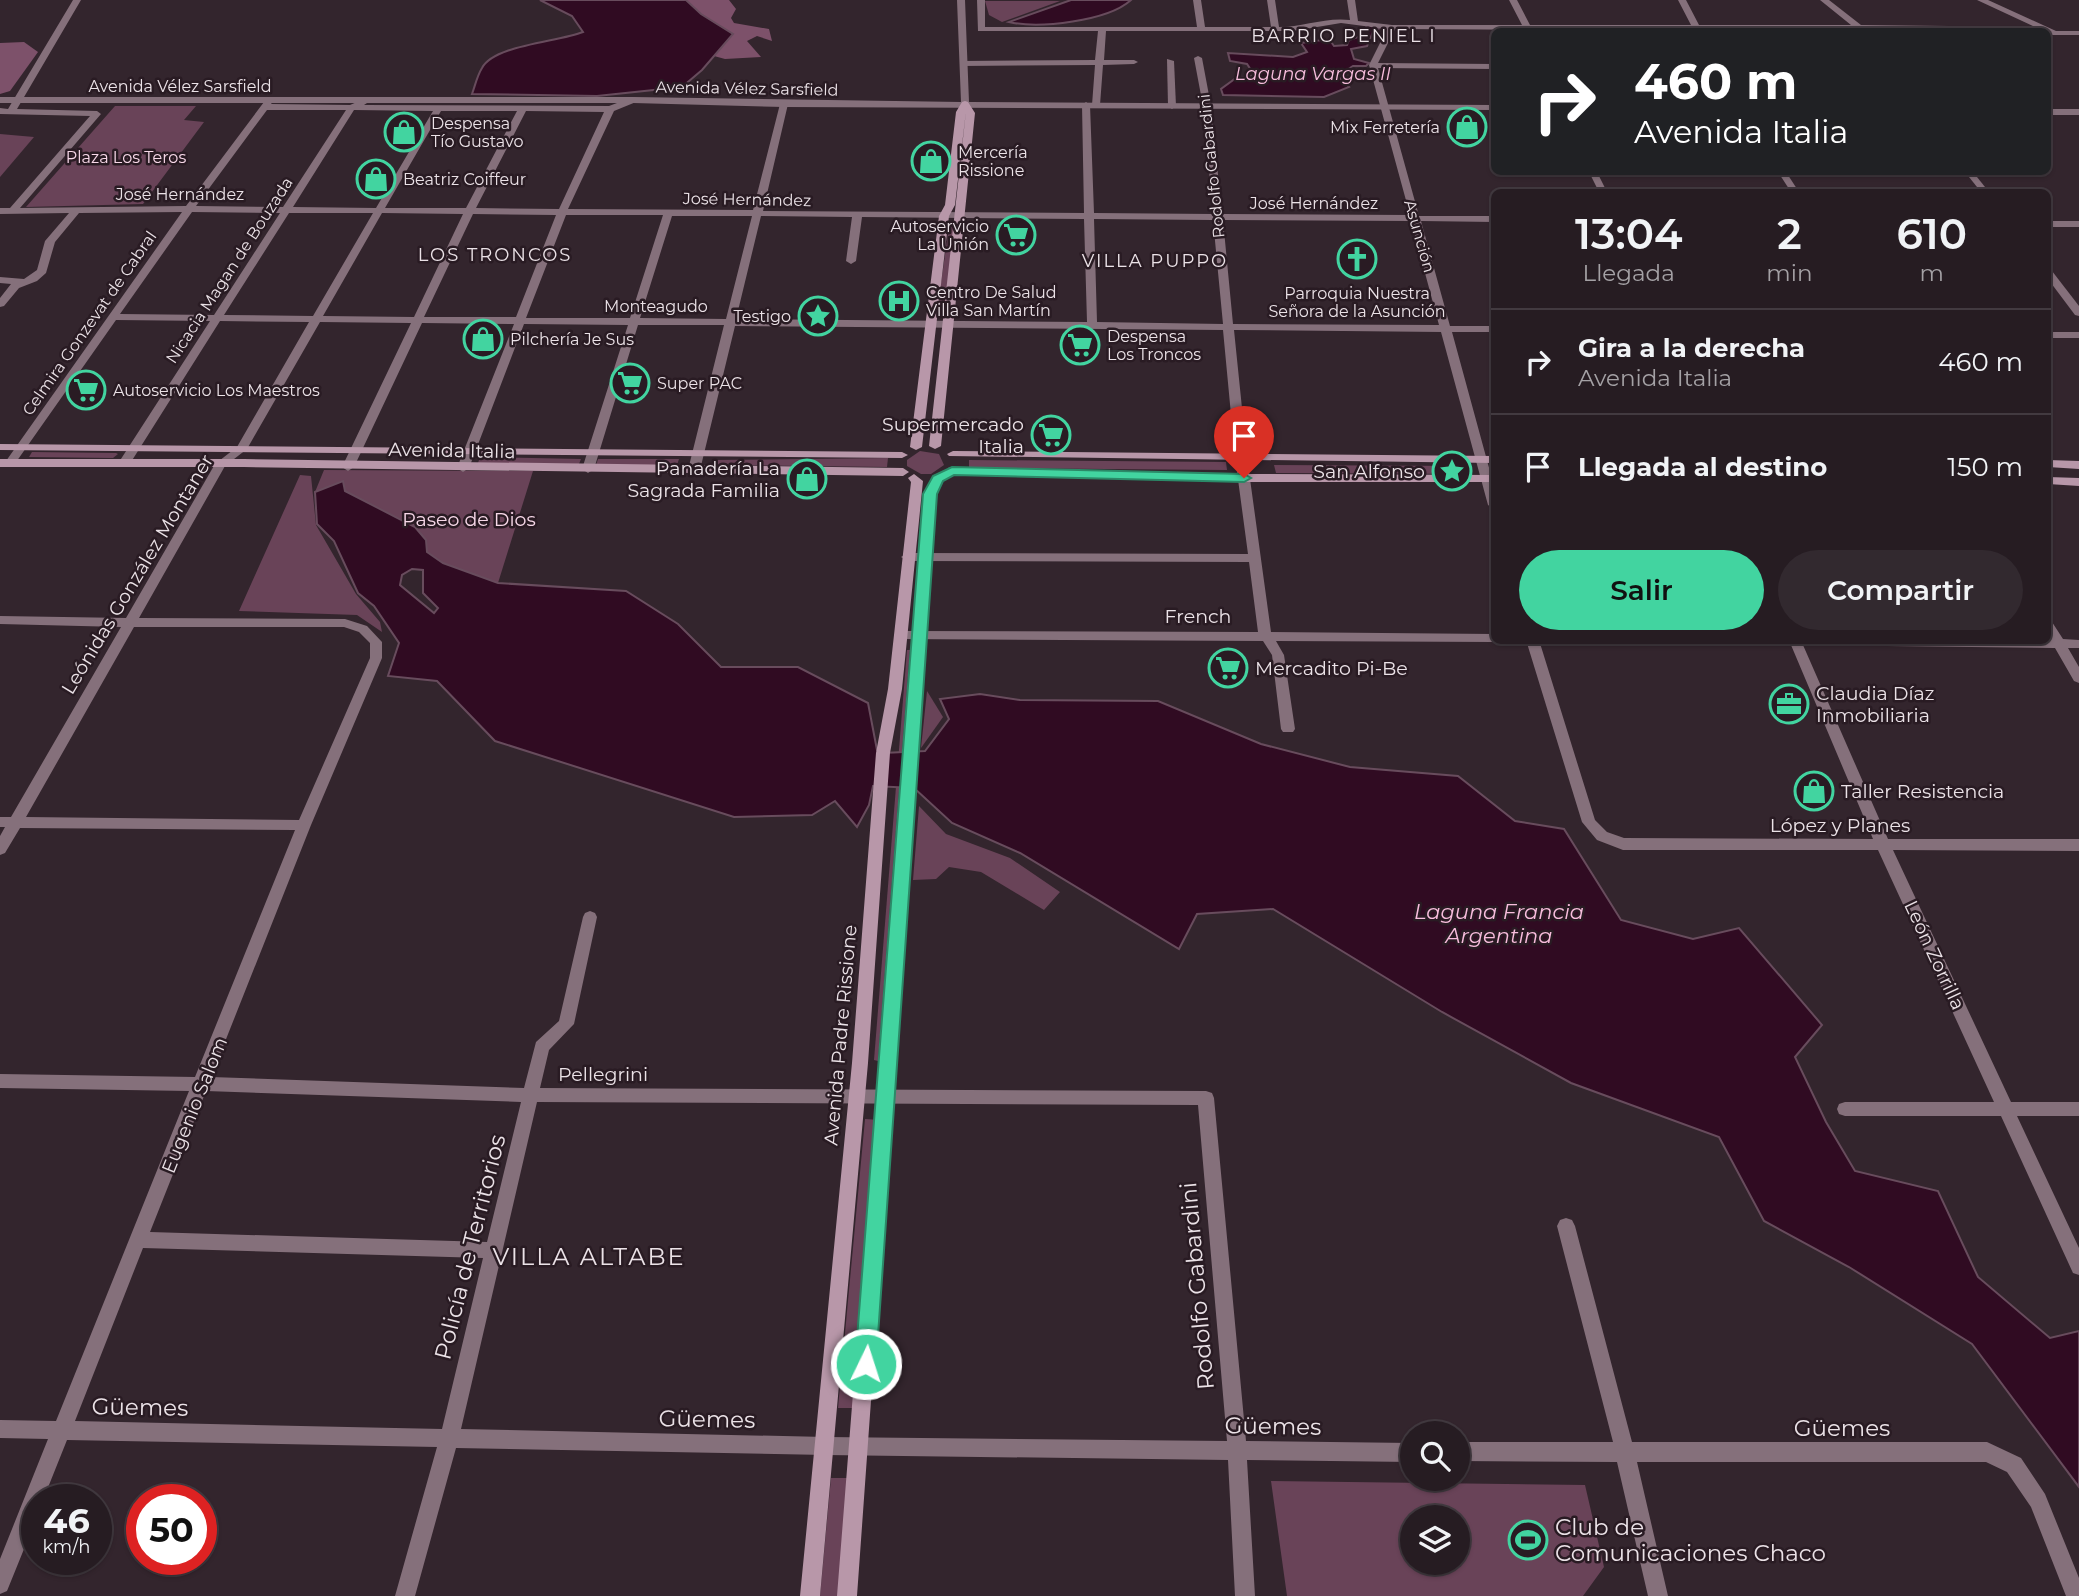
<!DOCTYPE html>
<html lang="es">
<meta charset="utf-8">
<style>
:root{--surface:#261c22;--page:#32292f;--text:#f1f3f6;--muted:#a4a1a5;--line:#423a40;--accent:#42d4a0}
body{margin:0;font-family:Montserrat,sans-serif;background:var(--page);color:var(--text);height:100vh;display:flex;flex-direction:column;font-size:26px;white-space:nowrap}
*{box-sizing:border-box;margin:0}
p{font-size:23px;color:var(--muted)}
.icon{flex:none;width:38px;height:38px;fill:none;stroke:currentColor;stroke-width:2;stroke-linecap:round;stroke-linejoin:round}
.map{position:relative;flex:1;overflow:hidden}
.drawer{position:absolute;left:1491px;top:189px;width:560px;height:455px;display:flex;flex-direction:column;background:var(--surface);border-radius:10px;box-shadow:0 2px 5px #0004,0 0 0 2px var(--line)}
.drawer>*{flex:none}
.banner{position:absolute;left:1491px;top:28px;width:560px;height:147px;border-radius:10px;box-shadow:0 2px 5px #0004,0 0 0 2px var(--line);background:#202124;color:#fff;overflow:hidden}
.buttons{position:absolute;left:1400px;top:1421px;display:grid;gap:14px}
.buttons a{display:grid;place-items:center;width:70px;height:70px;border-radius:50%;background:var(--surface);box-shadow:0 2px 5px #0004,0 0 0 2px var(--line);font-size:35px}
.speed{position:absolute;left:21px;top:1484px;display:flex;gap:14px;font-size:35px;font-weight:700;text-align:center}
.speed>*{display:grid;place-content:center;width:91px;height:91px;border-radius:50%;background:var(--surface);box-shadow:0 2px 5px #0004,0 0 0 2px var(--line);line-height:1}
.speed small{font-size:18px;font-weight:400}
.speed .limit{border:10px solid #d22;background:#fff;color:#111}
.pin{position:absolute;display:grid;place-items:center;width:60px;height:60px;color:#fff;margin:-72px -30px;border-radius:50% 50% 50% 0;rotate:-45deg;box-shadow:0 0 7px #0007}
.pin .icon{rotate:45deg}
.me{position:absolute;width:77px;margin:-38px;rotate:4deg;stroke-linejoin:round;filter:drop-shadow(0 0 5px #0008)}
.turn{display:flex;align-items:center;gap:24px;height:147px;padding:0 28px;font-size:32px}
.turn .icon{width:91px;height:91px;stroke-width:2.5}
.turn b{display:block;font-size:49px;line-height:60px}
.eta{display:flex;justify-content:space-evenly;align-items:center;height:119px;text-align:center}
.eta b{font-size:42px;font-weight:600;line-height:49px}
.primary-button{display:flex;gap:14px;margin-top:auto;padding:14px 28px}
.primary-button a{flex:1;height:80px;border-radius:42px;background:var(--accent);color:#111;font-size:28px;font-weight:600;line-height:80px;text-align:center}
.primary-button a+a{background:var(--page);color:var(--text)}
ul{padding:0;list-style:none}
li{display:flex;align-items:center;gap:21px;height:105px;padding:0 28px;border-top:2px solid var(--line)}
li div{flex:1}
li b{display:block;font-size:26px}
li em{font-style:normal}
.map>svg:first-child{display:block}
.green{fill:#694358;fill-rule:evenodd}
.forest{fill:#7d516a}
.water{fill:#300b22;stroke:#684c5d;stroke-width:2;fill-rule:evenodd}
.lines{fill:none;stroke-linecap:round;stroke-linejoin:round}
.minor{fill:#85707b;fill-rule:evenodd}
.tertiary{fill:#85707b;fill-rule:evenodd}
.secondary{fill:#b897a9;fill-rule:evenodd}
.route{fill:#42d4a0;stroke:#2b8a68;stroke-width:2}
.labels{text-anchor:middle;stroke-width:5;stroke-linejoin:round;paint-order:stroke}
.far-street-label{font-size:16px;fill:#ebe2e7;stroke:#291b23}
.far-poi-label{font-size:16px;fill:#ebe2e7;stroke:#291b23;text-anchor:start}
.far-park-label{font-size:16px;fill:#f7d8e8;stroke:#291b23}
.far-neighbourhood-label{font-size:18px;letter-spacing:2px;fill:#ebe2e7;stroke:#291b23}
.far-water-label{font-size:18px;font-style:italic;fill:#f8bddd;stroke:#291b23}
.poi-label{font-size:19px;fill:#ebe2e7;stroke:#291b23;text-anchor:end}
.street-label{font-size:19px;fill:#ebe2e7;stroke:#291b23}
.park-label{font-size:19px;fill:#f7d8e8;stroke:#291b23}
.water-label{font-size:21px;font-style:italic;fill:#f8bddd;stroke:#291b23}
.near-street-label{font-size:23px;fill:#ebe2e7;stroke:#291b23}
.near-poi-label{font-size:23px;fill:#ebe2e7;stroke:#291b23;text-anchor:start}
.near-neighbourhood-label{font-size:24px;letter-spacing:2px;fill:#ebe2e7;stroke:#291b23}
</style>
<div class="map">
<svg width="2079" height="1596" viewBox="0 0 2079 1596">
<rect width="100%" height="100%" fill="#33252d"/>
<g class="green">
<polygon points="985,1 1060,1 1002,22 989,15"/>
<polygon points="115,106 196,106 184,120 204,122 143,204 26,207"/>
<polygon points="0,134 34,137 0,177"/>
<polygon points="949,227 954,227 946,318 936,318"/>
<polygon points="920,451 939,454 944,465 931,474 921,474 907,466 907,460"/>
<polygon points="32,452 116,453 118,454 113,458 29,457"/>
<polygon points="480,457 581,459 579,464 478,463"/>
<polygon points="888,458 887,467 714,465 715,460"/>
<polygon points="598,459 679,459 677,465 596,465"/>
<polygon points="969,460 1226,462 1227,470 969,468"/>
<polygon points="1274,465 1468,466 1470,474 1276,473"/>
<polygon points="324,470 533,471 498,583 443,563 427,552 415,527 345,491 343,481 315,492"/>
<polygon points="300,475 311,476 316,525 356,594 380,622 382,632 357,615 239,611"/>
<polygon points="907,650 910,650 878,1061 874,1060"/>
<polygon points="927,691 943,717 921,748"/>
<polygon points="919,806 946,834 1010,858 1060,892 1044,910 981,872 949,867 936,879 913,880"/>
<polygon points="865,1119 880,1120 855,1408 838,1408"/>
<polygon points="831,1478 849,1478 839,1596 820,1596"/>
<path d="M1271,1481L1585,1485L1604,1567L1583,1596H1287ZM1458,1517V1563H1412V1517Z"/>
</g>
<g class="forest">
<polygon points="686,0 729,0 736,9 731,18 734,23 769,29 772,41 757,36 747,41 761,57 725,59 714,56 732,34 701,14"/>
<polygon points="24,42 38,52 10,91 0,94 0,43"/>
</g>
<g class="water">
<path d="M540,0H686L701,14L733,34L702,70L682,87L597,96L472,94C475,86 477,76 482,68C494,45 558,42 583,32L572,16Z"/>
<path d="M1071,0H1131C1108,21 1039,29 1009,22Z"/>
<polygon points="1366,25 1380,28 1373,32 1367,46 1351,49 1354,59 1369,63 1366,66 1353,66 1338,76 1349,87 1324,97 1223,95 1221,89 1236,78 1255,76 1247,64 1230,61 1228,53 1293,57 1307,52 1301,43 1329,39 1334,46 1347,45 1349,40 1367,34"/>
<path d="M343,481L345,491L415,527L426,540L427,552L443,563L498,583L626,591L678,624L721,667H798L868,703L877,750L883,753L925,751L949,719L940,699L980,694L1020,700L1158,701L1261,744L1350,767L1458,776L1515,821L1564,829L1621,920L1693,939L1739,928L1822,1025L1795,1057L1826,1122L1855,1171L1938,1191L1978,1277L2050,1338L2079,1331V1487L1972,1344L1849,1267L1764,1221L1719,1137L1571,1083L1442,1012L1273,909L1197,914L1179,949L1020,853L952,823L914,788L873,786L869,805L857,827L835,801L812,815L734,817L495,741L437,681L388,676L399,643L374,606L358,593L334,541L317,524L315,492ZM412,569L423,570V593L438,608L434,613L400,585L402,575Z"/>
</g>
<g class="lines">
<g class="minor">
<path d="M73,0H81L17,109L97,111L101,114L20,208L186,206L267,98L270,97L274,100L271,104L350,105L366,98L370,101L364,105L609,106L633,97L636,98V102L614,111L568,209L753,210L780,104L784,101L788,104L763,211L1084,213L1082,105L1086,102L1090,105L1094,213L1213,214L1203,106L1194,58L1198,56L1202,58L1211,106L1222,214L1410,215L1369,65L1387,29L1341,23L1293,31H1106L1104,60H1134L1138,62L1134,64L1103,65L1100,105L1096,108L1092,105L1095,65L960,66V62L963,61L1095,60L1098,31H978L977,0H985V27H1197L1193,0H1201L1205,27H1271L1267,0H1275L1279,27C1302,27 1326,17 1350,20L1347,0H1355L1358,21L1392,25H1522L1509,0H1517L1530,25H1691L1678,0H1686L1699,25H1851L1820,0H1829L1861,25L1949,26V30H1946L1868,32L1395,29L1378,63L1494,64V69L1378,68L1419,216H1494V222L1421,221L1450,326H1494V332H1452L1494,486V509L1488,505L1441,332L1234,330L1247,457L1271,632L1494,634V640H1499L1494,642L1276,641L1284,655L1295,729L1293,732H1283L1281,729L1272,655L1263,641L901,639L895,635L901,631L1258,632L1249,562L907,561L901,557L907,553L1248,554L1235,457L1223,330L735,326L700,470L694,474L688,470L724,325H638L594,469L588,473L582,469L628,325L524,324L469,468L463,472L457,468L514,324L422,323L354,467L348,471L342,467L411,323L320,322L247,449L225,466L139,618L345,619L367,626L382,642V658L311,825L211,1077L524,1088L536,1042L559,1021L583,917L585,913L590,911L595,913L597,917L574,1024L549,1050L540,1088L1206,1091L1212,1093L1214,1098L1246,1441L1412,1443V1462L1247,1460L1255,1596H1235L1228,1460L826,1455L456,1448L415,1596H395L437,1447L67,1440L43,1500H37V1517L7,1591L0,1594V1559L48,1439L0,1438V1420L56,1421L189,1091L0,1088V1074L195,1077L295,830L20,828L5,853L0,855V836L5,827H0V817H11L121,627L0,624V616L126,618L215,464L237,447L309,322L220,321L131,462L125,466L119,462L210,321L116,320L14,465H6V461L182,212L79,213L55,242L46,273L37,281L19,288L4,306L0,307V298L11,284L0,283V277L24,279L37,270L45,241L69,213L0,214V208H10L90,116L0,114V108L8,109ZM267,110H346L283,207L196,206ZM354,110L433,111L376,208L293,207ZM441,111H517L466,208H385ZM526,111L604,112L559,209L476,208ZM192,212L280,213L214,315L120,314ZM289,213H373L313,316L224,315ZM382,213L463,214L414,317L323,316ZM473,214L556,215L516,317H424ZM566,215H663L630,318H526ZM672,216H752L726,319L640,318ZM761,216L852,217L846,261L851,264L856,261L862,217L1084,219L1087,322L736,319ZM1094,219L1213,220L1223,324L1097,322ZM1223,220L1411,221L1439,325L1233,324ZM134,627H344L359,632L370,643V658L299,820L26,817ZM206,1091L521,1102L487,1242L150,1232ZM537,1102L1198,1105L1227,1441L826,1437L461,1429ZM143,1248L483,1258L442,1429L75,1421Z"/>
<polygon points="1977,0 1988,0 2056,31 2079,31 2079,35 2052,35"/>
<polygon points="1167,59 1174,61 1176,106 1172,109 1168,106"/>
<polygon points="1589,172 1597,172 1607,192 1599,192"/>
<polygon points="1778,172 1786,172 1799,192 1791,192"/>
<polygon points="1965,172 1973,172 1989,192 1981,192"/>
<rect x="2048" y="221" width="31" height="6"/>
<polygon points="2048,270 2052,271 2079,306 2079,316 2075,315 2048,279"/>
<rect x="2048" y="332" width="31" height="6"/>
<polygon points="2048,621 2052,622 2063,639 2079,640 2079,648 2068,648 2079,667 2079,683 2074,681 2055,648 1803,645 1888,839 2079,839 2079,851 1893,850 2011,1102 2079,1102 2079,1116 2017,1116 2079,1248 2079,1275 2073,1273 2001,1116 1845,1116 1839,1114 1837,1109 1839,1104 1845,1102 1994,1102 1878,850 1623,850 1597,840 1582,822 1526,640 1539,640 1595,820 1607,832 1624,838 1873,839 1791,645 1773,644 1767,640 2048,640 2050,639 2048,635"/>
<polygon points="1566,1218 1572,1220 1575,1226 1632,1442 1987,1442 2021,1458 2045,1494 2079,1578 2079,1596 2066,1596 2031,1507 2007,1472 1986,1462 1637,1462 1668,1596 1648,1596 1617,1462 1458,1461 1458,1442 1613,1442 1557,1226 1560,1220"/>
</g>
<g class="tertiary">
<polygon points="957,0 965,0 969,102 1494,105 1494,110 784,107 633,103 0,103 0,97 633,97 961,102"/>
<rect x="2048" y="109" width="31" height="6"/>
</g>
<g class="secondary">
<polygon points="965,101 968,102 975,113 941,446 935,449 929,446 966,111 955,205 949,216 922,447 916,450 910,447 939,216 945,205 956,112 962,102"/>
<polygon points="0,444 902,452 908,455 902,458 0,450"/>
<polygon points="953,451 1494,456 1494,463 949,456 947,454"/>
<polygon points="0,459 244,459 903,468 909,472 903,476 244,467 0,467"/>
<polygon points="2048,460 2079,461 2079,469 2048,467"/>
<polygon points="952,467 1244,474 1494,475 1494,482 1244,482 948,474 948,468"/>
<polygon points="914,474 923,481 902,689 890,753 868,1063 820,1596 800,1596 852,1063 876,753 888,689 911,482 908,478"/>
<polygon points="938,474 944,478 936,494 857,1596 837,1596 924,494 934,475"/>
<polygon points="2048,477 2079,478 2079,486 2048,484"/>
</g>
</g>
<polygon class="route" points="952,467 1244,474 1251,478 1244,482 954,475 943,481 937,494 876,1364 873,1371 866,1374 858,1371 855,1364 923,494 933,476"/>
<defs>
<symbol id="shop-ring" viewBox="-11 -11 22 22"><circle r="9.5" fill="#291b23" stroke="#42d4a0" stroke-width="1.5"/><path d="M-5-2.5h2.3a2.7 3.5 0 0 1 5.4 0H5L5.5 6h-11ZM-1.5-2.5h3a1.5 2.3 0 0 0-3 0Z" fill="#42d4a0"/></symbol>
<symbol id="supermarket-ring" viewBox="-11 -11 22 22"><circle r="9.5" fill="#291b23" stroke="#42d4a0" stroke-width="1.5"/><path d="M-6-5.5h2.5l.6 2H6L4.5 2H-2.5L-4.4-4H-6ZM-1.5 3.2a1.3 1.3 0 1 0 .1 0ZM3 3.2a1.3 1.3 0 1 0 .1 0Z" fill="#42d4a0"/></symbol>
<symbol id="church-ring" viewBox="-11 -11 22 22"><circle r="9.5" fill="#291b23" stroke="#42d4a0" stroke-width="1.5"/><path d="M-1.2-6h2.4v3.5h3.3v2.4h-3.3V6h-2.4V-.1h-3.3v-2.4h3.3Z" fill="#42d4a0"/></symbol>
<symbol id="hospital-ring" viewBox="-11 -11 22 22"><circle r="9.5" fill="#291b23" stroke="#42d4a0" stroke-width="1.5"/><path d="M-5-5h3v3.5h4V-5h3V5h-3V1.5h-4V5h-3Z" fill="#42d4a0"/></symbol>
<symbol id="sight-ring" viewBox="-11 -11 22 22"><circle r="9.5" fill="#291b23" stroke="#42d4a0" stroke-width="1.5"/><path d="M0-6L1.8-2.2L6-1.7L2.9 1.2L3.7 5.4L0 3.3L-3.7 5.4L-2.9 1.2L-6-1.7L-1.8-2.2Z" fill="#42d4a0"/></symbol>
<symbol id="office-ring" viewBox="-11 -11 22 22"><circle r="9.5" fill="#291b23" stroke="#42d4a0" stroke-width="1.5"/><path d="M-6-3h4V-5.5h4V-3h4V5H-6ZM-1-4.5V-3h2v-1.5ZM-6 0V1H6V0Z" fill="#42d4a0"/></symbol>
<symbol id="stadium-ring" viewBox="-11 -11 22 22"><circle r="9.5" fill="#291b23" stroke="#42d4a0" stroke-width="1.5"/><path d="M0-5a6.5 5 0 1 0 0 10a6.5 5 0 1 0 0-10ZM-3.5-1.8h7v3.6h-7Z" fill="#42d4a0"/></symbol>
</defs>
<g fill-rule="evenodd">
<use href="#shop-ring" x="1445" y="105" width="44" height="44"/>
<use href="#shop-ring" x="382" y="110" width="44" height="44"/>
<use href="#shop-ring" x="909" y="139" width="44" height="44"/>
<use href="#shop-ring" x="354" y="157" width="44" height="44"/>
<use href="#supermarket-ring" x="994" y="213" width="44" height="44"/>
<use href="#church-ring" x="1335" y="237" width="44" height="44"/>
<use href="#hospital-ring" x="877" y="279" width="44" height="44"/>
<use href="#sight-ring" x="796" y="294" width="44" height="44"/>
<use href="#shop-ring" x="461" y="317" width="44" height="44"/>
<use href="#supermarket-ring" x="1058" y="323" width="44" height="44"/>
<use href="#supermarket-ring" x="608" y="361" width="44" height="44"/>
<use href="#supermarket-ring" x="64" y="368" width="44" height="44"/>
<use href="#supermarket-ring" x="1029" y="413" width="44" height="44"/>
<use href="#sight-ring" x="1430" y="449" width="44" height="44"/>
<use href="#shop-ring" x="785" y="457" width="44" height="44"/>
<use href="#supermarket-ring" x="1206" y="646" width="44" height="44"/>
<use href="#office-ring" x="1767" y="682" width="44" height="44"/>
<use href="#shop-ring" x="1792" y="769" width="44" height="44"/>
<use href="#stadium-ring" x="1506" y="1518" width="44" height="44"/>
</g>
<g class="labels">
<g class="far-street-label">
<text x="180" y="92">Avenida Vélez Sarsfield</text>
<text transform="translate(747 88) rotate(1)" y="6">Avenida Vélez Sarsfield</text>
<text transform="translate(1211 166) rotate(-96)" y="6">Rodolfo Gabardini</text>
<text x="180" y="200">José Hernández</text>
<text transform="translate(747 199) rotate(1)" y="6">José Hernández</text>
<text x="1314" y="209">José Hernández</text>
<text transform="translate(1420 236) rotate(74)" y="6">Asunción</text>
<text transform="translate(229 270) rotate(-57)" y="6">Nicacia Magan de Bouzada</text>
<text x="656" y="312">Monteagudo</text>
<text transform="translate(89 323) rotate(-55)" y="6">Celmira Gonzevat de Cabral</text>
</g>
<g class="far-poi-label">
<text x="431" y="129">Despensa<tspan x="431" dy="18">Tío Gustavo</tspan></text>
<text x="1440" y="133" text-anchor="end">Mix Ferretería</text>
<text x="958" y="158">Mercería<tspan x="958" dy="18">Rissione</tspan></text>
<text x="403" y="185">Beatriz Coiffeur</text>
<text x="989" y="232" text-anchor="end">Autoservicio<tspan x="989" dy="18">La Unión</tspan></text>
<text x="926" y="298">Centro De Salud<tspan x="926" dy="18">Villa San Martín</tspan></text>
<text x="1357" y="299" text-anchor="middle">Parroquia Nuestra<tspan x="1357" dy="18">Señora de la Asunción</tspan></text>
<text x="791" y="322" text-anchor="end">Testigo</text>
<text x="1107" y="342">Despensa<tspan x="1107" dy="18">Los Troncos</tspan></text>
<text x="510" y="345">Pilchería Je Sus</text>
<text x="657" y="389">Super PAC</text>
<text x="113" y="396">Autoservicio Los Maestros</text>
</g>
<g class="far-park-label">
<text x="126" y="163">Plaza Los Teros</text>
</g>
<g class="far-neighbourhood-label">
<text x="1344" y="42">BARRIO PENIEL I</text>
<text x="495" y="261">LOS TRONCOS</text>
<text x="1155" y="267">VILLA PUPPO</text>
</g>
<g class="far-water-label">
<text x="1313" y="80">Laguna Vargas II</text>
</g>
<g class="poi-label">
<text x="1024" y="431">Supermercado<tspan x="1024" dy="22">Italia</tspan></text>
<text x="780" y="475">Panadería La<tspan x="780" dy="22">Sagrada Familia</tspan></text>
<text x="1425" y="478">San Alfonso</text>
<text x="1255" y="675" text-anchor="start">Mercadito Pi-Be</text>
<text x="1816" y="700" text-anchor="start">Claudia Díaz<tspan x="1816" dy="22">Inmobiliaria</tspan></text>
<text x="1841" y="798" text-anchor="start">Taller Resistencia</text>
</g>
<g class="street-label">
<text transform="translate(452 450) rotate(1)" y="7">Avenida Italia</text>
<text transform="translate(137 574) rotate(-59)" y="7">Leónidas González Montaner</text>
<text x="1198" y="623">French</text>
<text x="1840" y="832">López y Planes</text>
<text transform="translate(1935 955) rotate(65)" y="7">León Zorrilla</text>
<text transform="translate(840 1035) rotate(-85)" y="7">Avenida Padre Rissione</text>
<text x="603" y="1081">Pellegrini</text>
<text transform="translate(194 1105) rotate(-68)" y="7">Eugenio Salom</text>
</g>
<g class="park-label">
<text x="469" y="526">Paseo de Dios</text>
</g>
<g class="water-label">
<text x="1499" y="919">Laguna Francia<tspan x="1499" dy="24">Argentina</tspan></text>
</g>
<g class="near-street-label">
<text transform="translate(470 1247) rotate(-76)" y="8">Policía de Territorios</text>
<text transform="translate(1197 1286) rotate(-95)" y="8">Rodolfo Gabardini</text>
<text transform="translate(140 1407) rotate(1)" y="8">Güemes</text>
<text transform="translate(707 1419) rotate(1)" y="8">Güemes</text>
<text transform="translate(1273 1426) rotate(1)" y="8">Güemes</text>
<text x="1842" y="1436">Güemes</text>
</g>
<g class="near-poi-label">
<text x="1555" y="1535">Club de<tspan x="1555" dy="26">Comunicaciones Chaco</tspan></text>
</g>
<g class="near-neighbourhood-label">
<text x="589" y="1265">VILLA ALTABE</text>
</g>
</g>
</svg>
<div class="buttons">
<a><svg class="icon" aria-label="search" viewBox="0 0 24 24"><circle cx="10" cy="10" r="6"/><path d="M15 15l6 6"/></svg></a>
<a><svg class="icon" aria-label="layers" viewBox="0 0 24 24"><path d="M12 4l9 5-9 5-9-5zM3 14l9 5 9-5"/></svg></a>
</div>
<div class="speed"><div>46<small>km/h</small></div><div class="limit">50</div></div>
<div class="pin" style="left:1244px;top:478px;background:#d93025"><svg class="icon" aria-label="arrive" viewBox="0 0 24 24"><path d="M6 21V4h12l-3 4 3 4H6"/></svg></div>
<svg class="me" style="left:866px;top:1364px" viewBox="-20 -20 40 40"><circle r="17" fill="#42d4a0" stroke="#fff" stroke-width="3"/><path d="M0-11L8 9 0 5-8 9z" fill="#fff"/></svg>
<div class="banner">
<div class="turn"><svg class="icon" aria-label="right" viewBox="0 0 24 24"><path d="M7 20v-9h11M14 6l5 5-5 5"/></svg><div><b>460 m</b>Avenida Italia</div></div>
</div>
<section class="drawer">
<div class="eta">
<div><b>13:04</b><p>Llegada</p></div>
<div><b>2</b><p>min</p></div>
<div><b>610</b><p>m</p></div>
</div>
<ul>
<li><svg class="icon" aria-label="right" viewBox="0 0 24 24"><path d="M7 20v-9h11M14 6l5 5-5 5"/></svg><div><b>Gira a la derecha</b><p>Avenida Italia</p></div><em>460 m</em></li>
<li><svg class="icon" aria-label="arrive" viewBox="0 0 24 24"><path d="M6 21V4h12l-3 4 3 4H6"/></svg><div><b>Llegada al destino</b></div><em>150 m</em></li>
</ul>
<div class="primary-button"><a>Salir</a><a>Compartir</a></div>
</section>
</div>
